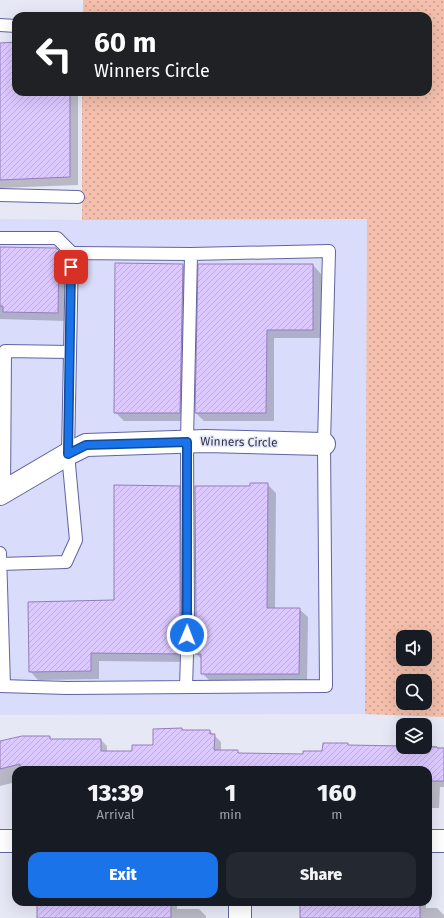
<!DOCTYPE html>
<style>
:root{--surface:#171b24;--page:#242831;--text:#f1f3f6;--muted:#9ea1a6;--accent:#1a73e8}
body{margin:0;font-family:"Fira Sans",sans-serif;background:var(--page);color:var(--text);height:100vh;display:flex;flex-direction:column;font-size:15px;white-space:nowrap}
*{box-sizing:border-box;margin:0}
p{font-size:13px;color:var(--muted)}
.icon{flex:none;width:22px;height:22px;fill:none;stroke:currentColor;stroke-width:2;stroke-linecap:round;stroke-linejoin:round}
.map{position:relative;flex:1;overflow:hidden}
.panel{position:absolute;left:12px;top:766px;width:420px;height:140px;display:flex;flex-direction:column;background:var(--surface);border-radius:12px;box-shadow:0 4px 16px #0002}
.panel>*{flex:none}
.hud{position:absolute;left:12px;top:12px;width:420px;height:84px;border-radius:12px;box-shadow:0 4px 16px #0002;background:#202124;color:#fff;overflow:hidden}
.tools{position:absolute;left:396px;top:630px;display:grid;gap:8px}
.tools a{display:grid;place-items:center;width:36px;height:36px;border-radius:8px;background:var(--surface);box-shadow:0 4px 16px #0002;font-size:20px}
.pin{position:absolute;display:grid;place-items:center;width:34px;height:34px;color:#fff;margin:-17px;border-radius:8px;box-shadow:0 2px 6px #0006}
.me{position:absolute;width:44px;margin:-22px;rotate:1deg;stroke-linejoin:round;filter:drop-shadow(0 0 3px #0008)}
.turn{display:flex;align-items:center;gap:14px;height:84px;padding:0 16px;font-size:18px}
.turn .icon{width:52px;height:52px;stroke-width:2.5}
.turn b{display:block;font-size:28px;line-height:34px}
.eta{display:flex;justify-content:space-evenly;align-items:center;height:68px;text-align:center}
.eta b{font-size:24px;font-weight:800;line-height:28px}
.cta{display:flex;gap:8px;margin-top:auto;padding:8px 16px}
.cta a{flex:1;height:46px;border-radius:12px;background:var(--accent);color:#fff;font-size:16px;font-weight:800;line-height:46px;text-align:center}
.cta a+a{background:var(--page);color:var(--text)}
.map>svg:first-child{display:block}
.built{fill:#d9dcfa}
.grass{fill:url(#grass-dots);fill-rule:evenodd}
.shadow{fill:#0003}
.building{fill:url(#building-hatch);stroke:#957dbb}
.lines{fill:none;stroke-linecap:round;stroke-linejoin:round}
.lane-casing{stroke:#6264a1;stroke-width:14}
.street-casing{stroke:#6264a1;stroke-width:24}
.lane{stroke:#fff;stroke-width:12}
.street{stroke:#fff;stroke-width:22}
.route-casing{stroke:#114b97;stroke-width:10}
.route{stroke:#1a73e8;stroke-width:7}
.labels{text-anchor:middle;stroke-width:3;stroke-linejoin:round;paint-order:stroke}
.street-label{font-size:12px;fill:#31324d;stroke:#e6e8f6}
</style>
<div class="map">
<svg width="444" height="918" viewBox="0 0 444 918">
<defs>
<pattern id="grass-dots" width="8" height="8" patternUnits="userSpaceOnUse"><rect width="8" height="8" fill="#f4bfac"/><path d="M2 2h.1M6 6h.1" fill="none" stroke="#c69c8e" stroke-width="1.8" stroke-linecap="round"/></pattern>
<pattern id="building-hatch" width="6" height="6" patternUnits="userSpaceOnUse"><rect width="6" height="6" fill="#dcc9ff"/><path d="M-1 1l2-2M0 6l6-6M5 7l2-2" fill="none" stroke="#bdaddc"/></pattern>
</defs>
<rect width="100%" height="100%" fill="#e6e8f6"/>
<polygon class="built" points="0,219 82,220 367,219 365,714 0,715"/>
<path class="grass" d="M83,0H444V717L365,714L367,219L82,220V92H428V16H83ZM403,637H425V659H403ZM403,681H425V703H403Z"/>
<g class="shadow">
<polygon points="16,43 16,92 78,92 78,185 0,188 0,44"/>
<polygon points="0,248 56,249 67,260 66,321 0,319"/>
<polygon points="183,265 191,273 188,421 124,421 115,412"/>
<polygon points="199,265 313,265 321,274 321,338 274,338 274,421 204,421 196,413"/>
<polygon points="267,484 276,493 275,609 299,609 308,617 307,682 210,681 202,673 202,660 196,653"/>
<polygon points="179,487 188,495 187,662 99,661 99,679 38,680 30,671 115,601"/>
<polygon points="182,729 184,731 210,731 221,742 221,751 237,751 240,754 304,755 323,752 347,744 349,746 411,747 425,747 425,745 436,746 440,749 444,749 444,787 440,787 439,808 428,808 428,770 16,770 16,782 0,786 0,742 50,737 52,740 101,740 107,746 107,752 133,752 154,746"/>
<polygon points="38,902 177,902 177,909 199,909 206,916 206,918 38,918"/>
<polygon points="301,902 426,902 426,908 437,908 444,915 444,918 275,918 301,918"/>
</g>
<g class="building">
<polygon points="16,42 16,92 70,92 70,177 0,180 0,43"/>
<polygon points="0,247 56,248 59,251 58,313 3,312 3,306 0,306"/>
<polygon points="115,263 183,264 180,413 114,413"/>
<polygon points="198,264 313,264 313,330 267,330 266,413 195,413"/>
<polygon points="250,483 268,483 267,608 300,608 299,674 201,674 201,654 195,654 196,622 195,486 250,486"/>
<polygon points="114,485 180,486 180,654 91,653 91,671 29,672 28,602 114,600"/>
<polygon points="182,728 182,730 210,730 210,734 215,734 214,750 238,750 238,753 303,754 303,751 322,751 323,743 348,743 348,745 403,746 403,747 437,747 437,748 444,748 444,781 428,781 428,770 20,770 20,764 0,769 0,741 22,736 50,736 50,739 101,739 101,751 132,751 132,745 153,745 153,729"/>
<rect x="37" y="902" width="134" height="16"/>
<rect x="300" y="902" width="120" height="16"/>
</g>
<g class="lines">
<defs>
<g id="lane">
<polyline points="0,25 16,26"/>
<polyline points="0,195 78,197"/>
<polyline points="0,238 57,238 72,253"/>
<polyline points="4,492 5,351 70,352"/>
<polyline points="0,553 4,686"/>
<polyline points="0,564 66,562 76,540 68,454 72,253 191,254"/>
<polyline points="0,686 67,688 326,686 324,444 329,251 191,254 187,441 188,622 186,687"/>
</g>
<g id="street">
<polyline points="0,494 68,454 86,445 205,441 324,444"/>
<polyline points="0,841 16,841"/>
<polyline points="428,841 444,841"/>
<polyline points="240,918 240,902"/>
</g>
</defs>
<use href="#lane" class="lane-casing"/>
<use href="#street" class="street-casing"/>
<use href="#lane" class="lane"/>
<use href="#street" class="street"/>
</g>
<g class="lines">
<defs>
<polyline id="route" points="71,267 68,454 86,445 187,442 187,635"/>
</defs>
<use href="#route" class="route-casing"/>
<use href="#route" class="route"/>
</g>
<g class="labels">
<g class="street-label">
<text transform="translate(239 442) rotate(1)" y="4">Winners Circle</text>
</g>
</g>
</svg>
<div class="tools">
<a><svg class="icon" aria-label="sound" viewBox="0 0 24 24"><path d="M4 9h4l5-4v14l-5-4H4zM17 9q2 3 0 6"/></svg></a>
<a><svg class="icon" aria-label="search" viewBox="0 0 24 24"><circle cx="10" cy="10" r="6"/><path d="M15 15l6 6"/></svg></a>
<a><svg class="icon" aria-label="layers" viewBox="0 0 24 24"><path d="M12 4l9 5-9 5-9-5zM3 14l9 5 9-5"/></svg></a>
</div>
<div class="pin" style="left:71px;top:267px;background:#d93025"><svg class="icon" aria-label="arrive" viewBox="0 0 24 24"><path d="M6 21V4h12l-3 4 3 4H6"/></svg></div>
<svg class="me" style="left:187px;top:635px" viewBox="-20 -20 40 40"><circle r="17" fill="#1a73e8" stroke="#fff" stroke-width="3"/><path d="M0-11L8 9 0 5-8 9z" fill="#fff"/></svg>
<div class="hud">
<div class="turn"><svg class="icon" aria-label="left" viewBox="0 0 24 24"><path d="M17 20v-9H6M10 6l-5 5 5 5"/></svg><div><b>60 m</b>Winners Circle</div></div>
</div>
<section class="panel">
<div class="eta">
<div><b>13:39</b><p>Arrival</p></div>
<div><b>1</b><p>min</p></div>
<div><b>160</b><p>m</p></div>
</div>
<div class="cta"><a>Exit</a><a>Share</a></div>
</section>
</div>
